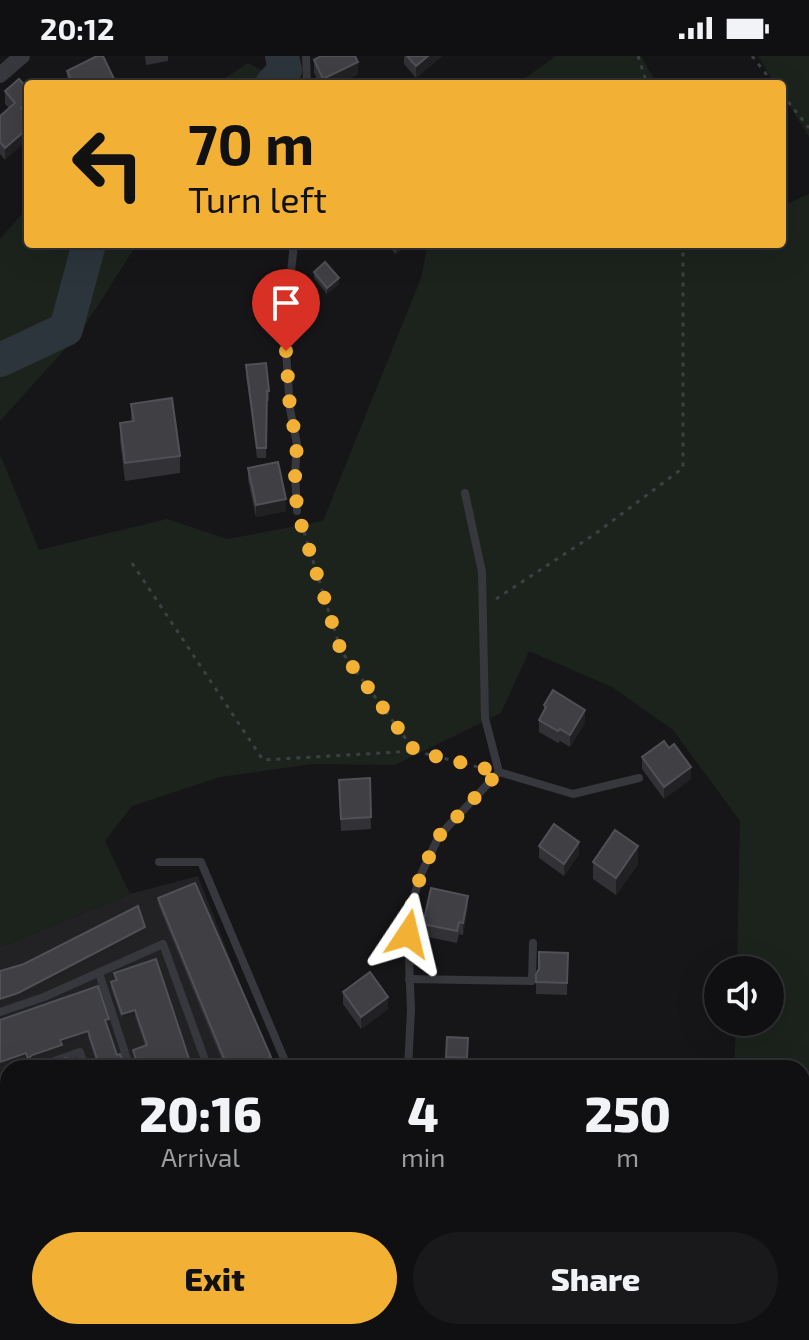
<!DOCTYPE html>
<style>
:root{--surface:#101012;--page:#19191b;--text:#f1f3f6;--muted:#9c9d9f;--line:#303032;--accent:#f2b134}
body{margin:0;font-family:"Exo 2",sans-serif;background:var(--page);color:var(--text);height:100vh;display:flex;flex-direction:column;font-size:30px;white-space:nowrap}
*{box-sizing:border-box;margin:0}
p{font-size:26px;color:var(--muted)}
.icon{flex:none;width:44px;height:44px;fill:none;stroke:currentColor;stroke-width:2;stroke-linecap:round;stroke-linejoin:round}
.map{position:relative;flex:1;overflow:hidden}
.details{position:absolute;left:0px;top:1004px;width:810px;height:280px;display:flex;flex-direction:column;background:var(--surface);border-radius:24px 24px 0 0;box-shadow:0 8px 32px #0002,0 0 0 2px var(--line)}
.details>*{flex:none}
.top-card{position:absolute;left:24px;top:24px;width:762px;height:168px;border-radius:8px;box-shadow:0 8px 32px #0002,0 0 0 2px var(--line);background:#f2b134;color:#111;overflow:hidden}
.buttons{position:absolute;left:704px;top:900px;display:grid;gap:16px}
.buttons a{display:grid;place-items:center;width:80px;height:80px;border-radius:50%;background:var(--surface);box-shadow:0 8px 32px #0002,0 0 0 2px var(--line);font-size:40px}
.pin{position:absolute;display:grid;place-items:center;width:68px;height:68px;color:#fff;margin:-82px -34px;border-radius:50% 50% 50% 0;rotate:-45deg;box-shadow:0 0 8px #0007}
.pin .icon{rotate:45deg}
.me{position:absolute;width:88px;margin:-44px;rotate:10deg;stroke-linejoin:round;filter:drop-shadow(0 0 6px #0008)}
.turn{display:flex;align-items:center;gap:28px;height:168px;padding:0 32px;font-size:36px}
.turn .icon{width:104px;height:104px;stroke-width:2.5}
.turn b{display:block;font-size:56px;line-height:68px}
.eta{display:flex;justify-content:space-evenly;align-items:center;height:136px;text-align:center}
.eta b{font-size:48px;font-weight:800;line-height:56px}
.button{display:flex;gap:16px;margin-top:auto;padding:16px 32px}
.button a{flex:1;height:92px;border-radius:48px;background:var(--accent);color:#111;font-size:32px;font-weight:800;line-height:92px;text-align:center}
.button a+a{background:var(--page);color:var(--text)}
.status{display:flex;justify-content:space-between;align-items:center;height:56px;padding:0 40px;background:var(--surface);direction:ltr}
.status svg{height:22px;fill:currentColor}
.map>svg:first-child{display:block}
.built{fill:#222225}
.green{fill:#1c231d}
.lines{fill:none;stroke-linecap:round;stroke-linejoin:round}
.river{stroke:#2c353c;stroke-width:34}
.path{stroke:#3d3f44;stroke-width:3;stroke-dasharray:4 6;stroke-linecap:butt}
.service{stroke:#37383d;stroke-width:8}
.minor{stroke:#37383d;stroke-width:16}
.wall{fill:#323236}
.shaded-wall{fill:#212124}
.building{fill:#3f3f44;stroke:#4f5156;stroke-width:2}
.route{stroke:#f2b134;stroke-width:14;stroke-dasharray:0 25.2}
</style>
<div class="status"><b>20:12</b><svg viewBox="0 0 49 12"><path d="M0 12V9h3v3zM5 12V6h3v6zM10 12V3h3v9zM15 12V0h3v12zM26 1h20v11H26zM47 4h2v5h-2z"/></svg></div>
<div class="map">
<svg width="809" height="1284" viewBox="0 0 809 1284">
<rect width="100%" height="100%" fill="#161618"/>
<g class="built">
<polygon points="198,820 273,1012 8,1012 8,1262 0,1265 0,891 130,838"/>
<polygon points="802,1188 809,1188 809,1284 744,1284 743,1276 802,1276"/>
<polygon points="51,1276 299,1276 299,1284 30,1284"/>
<polygon points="349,1276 715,1276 716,1284 349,1284"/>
</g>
<g class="green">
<polygon points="556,0 641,0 657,28 517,28"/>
<polygon points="758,0 809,0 809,81 782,38 782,28 775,28"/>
<polygon points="248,7 288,28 216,28"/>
<polygon points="809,138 809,1188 802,1188 802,1012 734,1012 736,966 770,966 770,914 737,914 740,765 673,674 612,631 529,595 501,657 395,709 313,708 220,721 132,750 105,785 130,838 0,891 0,398 39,494 167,463 228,483 323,465 421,222 428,188 782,188 782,150"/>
<polygon points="28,151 28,188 137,188 82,274 0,365 0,183"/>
</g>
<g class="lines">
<g class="river">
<polyline points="272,28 285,14 282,0"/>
<polyline points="0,304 66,273 89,188"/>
</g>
<g class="path">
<polyline points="638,0 647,28"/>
<polyline points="752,0 774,28"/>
<polyline points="782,38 809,72"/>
<polyline points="301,466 341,595 415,695 482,712"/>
<polyline points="132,507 263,704 415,695"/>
<polyline points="496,543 595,478 683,412 683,188"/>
</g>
<g class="service">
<polyline points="306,0 307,28"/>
<polyline points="294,188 287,253 286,295 290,353 297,388 295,418 297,455"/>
<polyline points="465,437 482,516 485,662 499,716 573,738 639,722"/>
<polyline points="159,806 201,806 288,1012"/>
<polyline points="99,917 130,1012"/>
<polyline points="409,923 532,925 533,887"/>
<polyline points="0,956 44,941 163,888 208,1012"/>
<polyline points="34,1012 80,996 85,1012"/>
<polyline points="408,1012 411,954 408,878 412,846 422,816 439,780 499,716"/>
<polyline points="0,1024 8,1021"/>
<polyline points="0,1183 8,1206"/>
<polyline points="745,1276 746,1284"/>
<polyline points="0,1280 18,1279 26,1276"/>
</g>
<g class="minor">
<polyline points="0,19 22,0"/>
<polyline points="330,1276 330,1284"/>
</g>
</g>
<g class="wall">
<polygon points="145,0 168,0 168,5 146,9"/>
<polygon points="404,0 442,0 416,22 404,8"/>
<polygon points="314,4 358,18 338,28 319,28 314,16"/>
<polygon points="67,15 114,28 67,28"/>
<polygon points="28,33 28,58 5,104 0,98 0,60 9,52 5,48 5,35"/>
<polygon points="240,188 253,188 247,194"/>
<polygon points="386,188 407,188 396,198"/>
<polygon points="314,216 339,228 327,238 314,222"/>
<polygon points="246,309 269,335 269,345 267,345 266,402 257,402 246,319"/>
<polygon points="131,348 180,400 180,417 125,425 120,385 120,367 131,365"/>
<polygon points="248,412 286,455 256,461 248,424"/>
<polygon points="544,649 585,666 570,691 560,685 558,687 539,676 539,664 544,655"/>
<polygon points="642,701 691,723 664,743 642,713"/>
<polygon points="370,722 371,773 341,775 339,736"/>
<polygon points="539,790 579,798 564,820 539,802"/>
<polygon points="593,806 638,808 616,839 593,823"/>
<polygon points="158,842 271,1007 261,1012 225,1012 158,848"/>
<polygon points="468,852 463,879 459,878 457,887 423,880 423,868"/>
<polygon points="568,897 567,939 536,938 536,918"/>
<polygon points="114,917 192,1012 136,1008 133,994 145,990 135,960 122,964 111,932 111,926 115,925"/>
<polygon points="343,936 388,953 361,973 343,948"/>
<polygon points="0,964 109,969 107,969 117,999 126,1012 131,1012 98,1012 88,981 62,990 62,995 32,1005 28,1009 26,1003 0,1012"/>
<polygon points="447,981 468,982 467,1012 446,1012"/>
<polygon points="0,1038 8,1038 8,1168 0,1143"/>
</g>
<g class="shaded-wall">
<polygon points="428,0 442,0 416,22 416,10"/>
<polygon points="358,6 358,18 338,28 323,28 323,23"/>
<polygon points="114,23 114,28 103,28"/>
<polygon points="28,46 28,58 21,64 21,52"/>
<polygon points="28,72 28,84 5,104 5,92"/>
<polygon points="247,188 253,188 247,194"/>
<polygon points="396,188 407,188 396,198"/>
<polygon points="339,222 339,228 327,238 327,232"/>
<polygon points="286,443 286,455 256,461 256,449"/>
<polygon points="585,654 585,666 570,691 570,679"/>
<polygon points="691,711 691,723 664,743 664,731"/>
<polygon points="579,786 579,798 564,820 564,808"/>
<polygon points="638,790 638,808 616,839 616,822"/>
<polygon points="468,840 468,852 463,879 463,867"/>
<polygon points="145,871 145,877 18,943 0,949 0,943"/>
<polygon points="388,941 388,953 361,973 361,961"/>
<polygon points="135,954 135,960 122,964 122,958"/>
<polygon points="88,975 88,981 62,990 62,995 32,1005 28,1009 28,1003 32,999 60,984"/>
<polygon points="26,997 26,1003 0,1012 0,1006"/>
<polygon points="271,1001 271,1007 261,1012 248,1012"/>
<polygon points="8,1255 8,1261 0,1264 0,1258"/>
</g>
<g class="building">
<polygon points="97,0 103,0 114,23 103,28 73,28 67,15"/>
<polygon points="321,0 355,0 358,6 323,23 314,4"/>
<polygon points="407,0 428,0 416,10"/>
<polygon points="19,23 28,33 28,46 21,52 28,60 28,72 5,92 0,86 0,60 15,47 5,35"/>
<polygon points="325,206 339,222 327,232 314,216"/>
<polygon points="266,307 269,335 267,335 266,392 257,392 246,309"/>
<polygon points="172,342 180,400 125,407 120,367 134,365 131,348"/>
<polygon points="278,406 286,443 256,449 248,412"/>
<polygon points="553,634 585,654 570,679 560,673 558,675 539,664 546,651 544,649"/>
<polygon points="664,685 669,692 674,688 691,711 664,731 642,701"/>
<polygon points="370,722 371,761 341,763 339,724"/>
<polygon points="554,768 579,786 564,808 539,790"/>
<polygon points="615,774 638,790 616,822 593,806"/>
<polygon points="195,827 271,1001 248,1012 228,1012 158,842"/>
<polygon points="431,832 468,840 463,867 459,866 457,875 423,868"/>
<polygon points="138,850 145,871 18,937 0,943 0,915 24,908"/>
<polygon points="539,896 568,897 567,927 536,926 536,918 539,913"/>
<polygon points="156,903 192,1012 133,1012 137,1007 133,994 147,989 135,954 122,958 111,926 117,924 114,917"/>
<polygon points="370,916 388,941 361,961 343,936"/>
<polygon points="98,930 109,963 105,964 117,999 120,998 126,1012 131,1012 100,1012 88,975 60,984 62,989 32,999 28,1003 26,997 0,1006 0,964"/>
<polygon points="447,981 468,982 467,1002 446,1001"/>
<polygon points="66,1002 70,1012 38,1012"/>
<polygon points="7,1036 8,1038 8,1162 0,1137 0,1038"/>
<polygon points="0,1223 8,1245 8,1255 0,1258"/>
<polygon points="52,1276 138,1276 141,1284 54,1284"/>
<polygon points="253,1276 288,1276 289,1284 253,1284"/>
<rect x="349" y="1276" width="107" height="8"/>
<rect x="523" y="1276" width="37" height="8"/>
<rect x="677" y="1276" width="34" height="8"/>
<polygon points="759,1276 788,1276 789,1284 760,1284"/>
</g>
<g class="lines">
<polyline class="route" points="286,295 290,353 297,388 295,418 297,455 341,595 415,695 499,716 439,780 422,816 412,846 408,878"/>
</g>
</svg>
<div class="buttons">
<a><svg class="icon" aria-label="sound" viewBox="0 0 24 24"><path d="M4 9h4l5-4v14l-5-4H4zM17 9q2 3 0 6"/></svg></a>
</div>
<div class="pin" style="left:286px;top:295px;background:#d93025"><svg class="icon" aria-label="arrive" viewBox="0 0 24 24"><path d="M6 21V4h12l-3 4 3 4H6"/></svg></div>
<svg class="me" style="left:408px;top:878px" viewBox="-20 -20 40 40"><path d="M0-17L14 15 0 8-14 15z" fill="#f2b134" stroke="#fff" stroke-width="4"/></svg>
<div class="top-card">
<div class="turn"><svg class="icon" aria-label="left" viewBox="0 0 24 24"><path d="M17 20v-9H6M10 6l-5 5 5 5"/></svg><div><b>70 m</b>Turn left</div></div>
</div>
<section class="details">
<div class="eta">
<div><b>20:16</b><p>Arrival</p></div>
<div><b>4</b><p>min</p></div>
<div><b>250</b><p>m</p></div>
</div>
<div class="button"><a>Exit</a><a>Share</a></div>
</section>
</div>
